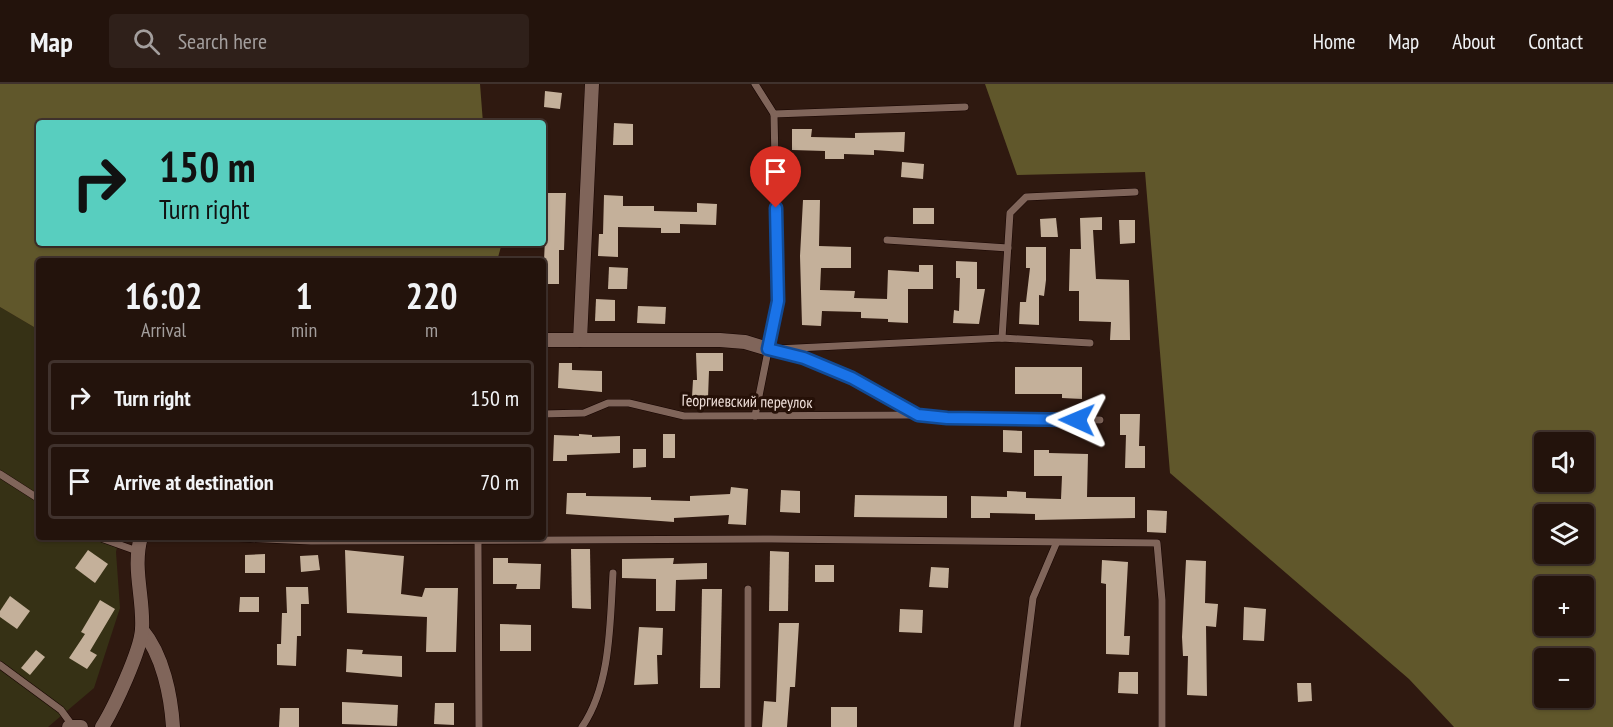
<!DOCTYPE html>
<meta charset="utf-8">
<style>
:root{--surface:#23130c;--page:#2f201a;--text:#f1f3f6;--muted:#a39e9d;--line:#40322d}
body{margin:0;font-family:"PT Sans Narrow",sans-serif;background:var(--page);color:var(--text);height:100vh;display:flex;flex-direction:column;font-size:22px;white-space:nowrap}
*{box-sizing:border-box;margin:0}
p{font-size:20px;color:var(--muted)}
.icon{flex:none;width:33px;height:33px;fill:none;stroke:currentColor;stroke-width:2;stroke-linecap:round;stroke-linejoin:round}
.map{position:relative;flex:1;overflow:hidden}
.side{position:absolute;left:36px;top:174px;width:510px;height:282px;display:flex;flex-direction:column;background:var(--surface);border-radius:6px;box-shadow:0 2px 4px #0004,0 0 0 2px var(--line)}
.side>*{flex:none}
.top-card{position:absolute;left:36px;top:36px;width:510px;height:126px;border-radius:6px;box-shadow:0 2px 4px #0004,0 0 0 2px var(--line);background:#58cebf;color:#111;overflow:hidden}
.buttons{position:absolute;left:1534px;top:348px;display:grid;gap:12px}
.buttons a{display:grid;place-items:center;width:60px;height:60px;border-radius:6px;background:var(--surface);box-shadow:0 2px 4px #0004,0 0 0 2px var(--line);font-size:30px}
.pin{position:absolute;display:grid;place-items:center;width:51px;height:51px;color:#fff;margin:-62px -26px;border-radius:50% 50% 50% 0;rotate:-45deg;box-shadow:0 0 6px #0007}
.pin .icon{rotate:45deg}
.me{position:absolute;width:66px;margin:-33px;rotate:271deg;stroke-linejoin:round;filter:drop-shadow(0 0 4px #0008)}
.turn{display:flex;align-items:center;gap:21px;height:126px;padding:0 24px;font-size:27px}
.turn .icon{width:78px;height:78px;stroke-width:2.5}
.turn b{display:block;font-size:42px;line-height:51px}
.eta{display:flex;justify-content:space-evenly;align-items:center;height:102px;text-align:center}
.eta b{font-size:36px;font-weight:800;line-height:42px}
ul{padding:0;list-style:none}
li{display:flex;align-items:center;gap:18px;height:75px;margin:0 12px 9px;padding:0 12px;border:3px solid var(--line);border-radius:6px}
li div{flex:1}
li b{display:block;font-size:22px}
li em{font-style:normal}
header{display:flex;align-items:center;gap:36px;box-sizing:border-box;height:84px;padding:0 30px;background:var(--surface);border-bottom:2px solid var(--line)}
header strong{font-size:28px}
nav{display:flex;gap:33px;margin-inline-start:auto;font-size:21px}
.search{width:420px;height:54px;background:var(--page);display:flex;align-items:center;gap:15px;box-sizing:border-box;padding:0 21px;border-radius:6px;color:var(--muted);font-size:22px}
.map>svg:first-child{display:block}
.green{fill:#363115}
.forest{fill:#60572b;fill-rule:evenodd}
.building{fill:#c4b09a}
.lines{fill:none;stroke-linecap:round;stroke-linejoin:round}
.service-casing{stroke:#160401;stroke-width:8}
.minor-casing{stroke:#160401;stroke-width:15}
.service{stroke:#80655a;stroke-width:7}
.minor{stroke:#80655a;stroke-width:14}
.route-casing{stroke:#114b97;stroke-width:15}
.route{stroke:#1a73e8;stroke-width:10}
.labels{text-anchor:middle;stroke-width:6;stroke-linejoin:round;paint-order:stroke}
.street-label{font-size:16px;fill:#efdfd9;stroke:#251007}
</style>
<header>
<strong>Map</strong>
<div class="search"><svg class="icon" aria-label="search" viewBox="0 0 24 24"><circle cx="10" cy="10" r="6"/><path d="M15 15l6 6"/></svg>Search here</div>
<nav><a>Home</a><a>Map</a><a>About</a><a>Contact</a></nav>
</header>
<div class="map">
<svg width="1613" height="643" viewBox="0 0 1613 643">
<rect width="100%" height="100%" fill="#2f1910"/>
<polygon class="green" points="0,223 39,246 39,453 119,453 116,468 120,524 94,604 48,643 0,643"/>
<g class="forest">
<polygon points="0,0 480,0 483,39 39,39 39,159 502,159 497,177 39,177 39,246 0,223"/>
<path d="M985,0H1613V643H1454L1409,595L1170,389L1145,88L1017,91ZM1545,358H1584V398H1545ZM1545,430H1584V470H1545ZM1545,502H1584V542H1545ZM1545,574H1584V614H1545Z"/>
</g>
<g class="building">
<polygon points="545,7 562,9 560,25 544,23"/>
<polygon points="614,39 633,40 633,61 613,61"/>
<polygon points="792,45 812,45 811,53 855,54 855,49 905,48 904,68 874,66 874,71 844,70 844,75 825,75 825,67 792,66"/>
<polygon points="902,78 924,80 923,95 901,93"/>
<polygon points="547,109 566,109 564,166 559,166 559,200 543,200"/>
<polygon points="604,111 623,112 623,122 654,122 654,127 697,128 697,119 717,120 716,141 680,140 680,149 661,149 661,144 618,143 618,173 598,172 599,150 603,150"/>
<polygon points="803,116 820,116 819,162 851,163 851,184 821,184 820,206 855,207 854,214 887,215 888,186 919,188 919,181 933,181 933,205 908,205 908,239 888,238 888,235 861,234 861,228 822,227 821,242 802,241 800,172"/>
<rect x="913" y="124" width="21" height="16"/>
<polygon points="1102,133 1102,146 1093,146 1096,195 1129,196 1130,256 1110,256 1111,238 1079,237 1079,207 1069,207 1070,165 1081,165 1080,134"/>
<polygon points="1056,134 1058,153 1041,153 1040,135"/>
<polygon points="1119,136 1135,136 1135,159 1120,160"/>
<polygon points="1026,163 1046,163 1046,196 1044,212 1039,211 1039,241 1019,240 1020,218 1026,218 1030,184 1026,184"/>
<polygon points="956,177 977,178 977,205 985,205 979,240 953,239 954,226 959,227 960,194 956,194"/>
<polygon points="609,183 628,184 627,205 608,205"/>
<polygon points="596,215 615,216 615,237 595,237"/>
<polygon points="638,222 666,223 665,240 637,239"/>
<polygon points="696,269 723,269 723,287 709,287 708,314 692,313 693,296 697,296"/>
<polygon points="559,279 572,279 572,286 602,287 602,308 558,304"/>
<polygon points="1015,283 1082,283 1082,315 1062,314 1062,310 1015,310"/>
<polygon points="1120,330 1140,330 1139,362 1145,362 1145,384 1125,384 1126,351 1120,351"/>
<polygon points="1003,346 1022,347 1022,369 1003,368"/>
<polygon points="579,350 592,351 592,353 620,352 620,369 567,371 567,377 553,377 554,351 579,352"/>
<rect x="663" y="350" width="12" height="24"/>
<polygon points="633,365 646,365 646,383 633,384"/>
<polygon points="1034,366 1049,366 1049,369 1088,370 1087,413 1135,413 1135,434 1035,436 1035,430 990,429 990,434 971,434 971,412 1007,413 1007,407 1026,408 1026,414 1061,415 1062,392 1034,392"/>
<polygon points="731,403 748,405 746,441 728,440 729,431 674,434 674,438 566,430 567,409 586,409 586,412 651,413 651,416 690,417 690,412 730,410"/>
<polygon points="781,406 800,407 800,429 780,428"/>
<polygon points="855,411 947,412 947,434 854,433"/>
<polygon points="1147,426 1167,427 1166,449 1147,448"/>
<polygon points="571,465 590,465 591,525 572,524"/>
<polygon points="88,466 108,480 95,499 75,484"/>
<polygon points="345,466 404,472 401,510 422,513 425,504 458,504 456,568 426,568 427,533 347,529"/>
<polygon points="770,467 789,468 788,527 769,527"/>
<polygon points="265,470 265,489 245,489 245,471"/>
<polygon points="318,471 320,486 301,488 300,472"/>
<polygon points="493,474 508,474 508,479 541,480 540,505 516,505 517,500 493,500"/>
<polygon points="674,474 673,480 707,479 707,495 676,496 675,527 656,527 656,495 622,494 622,475"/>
<polygon points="1102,476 1128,478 1124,552 1130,552 1129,571 1106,570 1106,500 1101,499"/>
<polygon points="1186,476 1206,477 1205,519 1218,520 1216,543 1206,542 1207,612 1187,611 1188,572 1183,572 1182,553"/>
<rect x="815" y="481" width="19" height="17"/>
<polygon points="931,483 949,484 948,504 929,503"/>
<polygon points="286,503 308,503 309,520 301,520 301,552 297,552 296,582 277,581 277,560 281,560 282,529 287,529"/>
<polygon points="702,505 722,505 720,604 700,604"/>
<polygon points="10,512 30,527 17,545 0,533 0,527"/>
<polygon points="240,513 259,513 259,528 239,528"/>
<polygon points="100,516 115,525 90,567 97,571 87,585 69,574 85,550 81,548"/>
<polygon points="1244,523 1266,525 1264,557 1243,556"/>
<polygon points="900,525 923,526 922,549 899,548"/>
<polygon points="779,539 799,539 795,603 790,603 787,643 762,643 764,617 776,618"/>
<polygon points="500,540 531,541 531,567 500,567"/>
<polygon points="639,543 663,544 662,571 657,571 658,600 634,601"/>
<polygon points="347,565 363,566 362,570 402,572 402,593 346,588"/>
<polygon points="36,566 45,573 30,591 21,584"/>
<polygon points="1119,588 1138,588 1138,610 1118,609"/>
<polygon points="1297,599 1311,599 1312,617 1298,618"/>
<polygon points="342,618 398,621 397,642 342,640"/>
<polygon points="435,619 454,619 454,641 434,640"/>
<rect x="831" y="623" width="26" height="20"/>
<polygon points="280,624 299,624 299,643 279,643"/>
</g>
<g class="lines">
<defs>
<g id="service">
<polyline points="755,0 774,30 778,217 755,332"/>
<polyline points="774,30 965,23"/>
<polyline points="887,156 1008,164"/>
<polyline points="1002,254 1010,129 1026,113 1135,108"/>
<polyline points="768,265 804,274 852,294 918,331 947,334 1100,336"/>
<polyline points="776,265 1002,254 1090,259"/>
<polyline points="543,330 584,329 608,319 629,319 684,332 918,331"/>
<polyline points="0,390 39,415"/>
<polyline points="98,453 137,467"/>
<polyline points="216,453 311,457 771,455 1157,459 1162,516 1162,643"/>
<polyline points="478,456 479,643"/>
<polyline points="748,505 748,643"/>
<polyline points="0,581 61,626 72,641"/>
<path d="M582,643C611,601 610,538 613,489"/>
<polyline points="1017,643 1033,514 1056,460"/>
</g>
<g id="minor">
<polyline points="543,256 720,256 745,258 768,265"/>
<polyline points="580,256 592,0"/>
<path d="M142,546C163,571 171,612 173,643"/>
<polyline points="69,643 81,643"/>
<path d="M102,643C114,624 141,566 142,545C144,514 132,484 141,453"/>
</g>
</defs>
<use href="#service" class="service-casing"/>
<use href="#minor" class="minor-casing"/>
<use href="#service" class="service"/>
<use href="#minor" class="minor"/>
</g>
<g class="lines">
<defs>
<polyline id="route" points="776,124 778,217 768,265 804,274 852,294 918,331 947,334 1077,336"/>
</defs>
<use href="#route" class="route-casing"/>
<use href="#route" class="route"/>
</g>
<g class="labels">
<g class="street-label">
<text transform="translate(747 317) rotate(1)" y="6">Георгиевский переулок</text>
</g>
</g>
</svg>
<div class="buttons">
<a><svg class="icon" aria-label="sound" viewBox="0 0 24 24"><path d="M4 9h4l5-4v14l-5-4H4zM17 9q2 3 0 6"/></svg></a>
<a><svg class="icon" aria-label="layers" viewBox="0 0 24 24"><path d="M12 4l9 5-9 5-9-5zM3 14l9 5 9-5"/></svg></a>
<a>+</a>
<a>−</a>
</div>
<div class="pin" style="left:776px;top:124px;background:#d93025"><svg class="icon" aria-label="arrive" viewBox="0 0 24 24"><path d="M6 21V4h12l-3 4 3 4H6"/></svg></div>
<svg class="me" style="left:1077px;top:336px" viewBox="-20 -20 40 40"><path d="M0-17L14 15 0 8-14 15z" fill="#1a73e8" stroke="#fff" stroke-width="4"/></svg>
<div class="top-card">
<div class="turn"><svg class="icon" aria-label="right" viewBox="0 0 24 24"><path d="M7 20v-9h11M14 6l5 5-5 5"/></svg><div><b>150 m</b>Turn right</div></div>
</div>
<section class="side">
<div class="eta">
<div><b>16:02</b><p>Arrival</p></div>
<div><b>1</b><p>min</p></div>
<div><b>220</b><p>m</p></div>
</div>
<ul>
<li><svg class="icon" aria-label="right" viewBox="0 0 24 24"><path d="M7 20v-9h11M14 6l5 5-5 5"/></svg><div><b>Turn right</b></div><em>150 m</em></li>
<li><svg class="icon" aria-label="arrive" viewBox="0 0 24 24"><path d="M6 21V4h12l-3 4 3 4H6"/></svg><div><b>Arrive at destination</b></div><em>70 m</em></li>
</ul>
</section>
</div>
